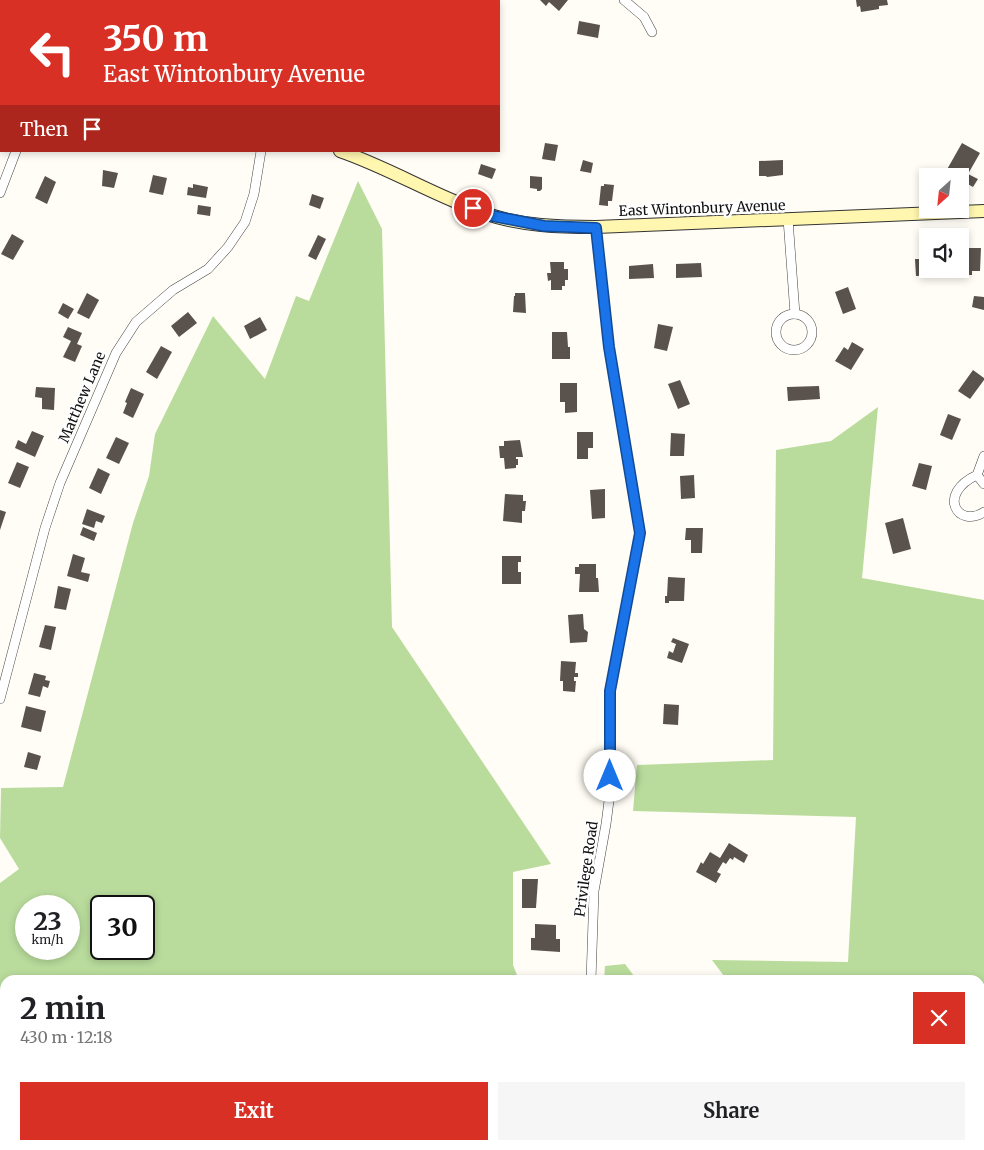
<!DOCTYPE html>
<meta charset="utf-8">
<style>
:root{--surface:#fff;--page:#f6f6f6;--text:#202124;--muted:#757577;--accent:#d93025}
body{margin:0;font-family:Merriweather,serif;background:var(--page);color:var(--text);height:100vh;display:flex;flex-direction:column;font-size:19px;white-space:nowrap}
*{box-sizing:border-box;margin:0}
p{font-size:16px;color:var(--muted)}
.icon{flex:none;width:28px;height:28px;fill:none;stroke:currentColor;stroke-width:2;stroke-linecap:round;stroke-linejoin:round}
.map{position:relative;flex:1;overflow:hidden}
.sheet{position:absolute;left:0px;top:975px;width:985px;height:175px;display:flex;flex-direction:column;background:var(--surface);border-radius:15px 15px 0 0;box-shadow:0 2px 8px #0003}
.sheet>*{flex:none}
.guide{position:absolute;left:0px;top:0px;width:500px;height:152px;box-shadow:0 2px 8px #0003;background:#d93025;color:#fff;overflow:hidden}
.needle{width:32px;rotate:207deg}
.tools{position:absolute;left:919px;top:168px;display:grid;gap:10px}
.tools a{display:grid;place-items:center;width:50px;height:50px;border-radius:0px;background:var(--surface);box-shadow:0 2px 8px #0003;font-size:25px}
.speed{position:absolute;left:15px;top:895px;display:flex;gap:10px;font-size:25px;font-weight:700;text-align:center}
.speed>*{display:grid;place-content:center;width:65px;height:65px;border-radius:50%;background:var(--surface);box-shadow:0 2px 8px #0003;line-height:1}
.speed small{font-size:12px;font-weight:400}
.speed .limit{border:2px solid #111;border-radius:8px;background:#fff;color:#111}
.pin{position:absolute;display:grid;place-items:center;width:42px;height:42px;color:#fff;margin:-21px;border:2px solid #fff;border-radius:50%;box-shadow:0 1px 5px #0007}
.me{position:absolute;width:55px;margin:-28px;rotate:0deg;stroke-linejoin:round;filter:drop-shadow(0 0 4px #0008)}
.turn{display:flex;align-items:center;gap:18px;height:105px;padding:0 20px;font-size:22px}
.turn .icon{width:65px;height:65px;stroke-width:2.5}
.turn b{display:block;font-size:35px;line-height:42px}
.then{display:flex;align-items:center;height:48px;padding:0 20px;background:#0003;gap:10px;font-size:19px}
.round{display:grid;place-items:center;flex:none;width:52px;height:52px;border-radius:0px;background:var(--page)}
.head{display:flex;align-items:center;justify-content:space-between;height:85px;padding:0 20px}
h1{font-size:30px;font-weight:700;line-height:38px}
.cta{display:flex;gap:10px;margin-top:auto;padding:10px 20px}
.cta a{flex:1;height:58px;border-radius:0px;background:var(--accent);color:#fff;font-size:20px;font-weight:700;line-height:58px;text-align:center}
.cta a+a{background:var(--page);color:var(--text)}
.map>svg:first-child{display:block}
.forest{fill:#b9dc9c;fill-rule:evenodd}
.building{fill:#5a524d}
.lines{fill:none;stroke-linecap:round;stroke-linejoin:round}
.minor-casing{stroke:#444;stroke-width:10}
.secondary-casing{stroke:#333;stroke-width:14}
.minor{stroke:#fff;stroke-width:9}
.secondary{stroke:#fff6b0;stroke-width:12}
.route-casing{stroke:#114b97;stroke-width:12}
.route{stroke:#1a73e8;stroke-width:9}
.labels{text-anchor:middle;stroke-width:5;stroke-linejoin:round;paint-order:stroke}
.street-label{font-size:14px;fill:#111;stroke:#fff}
</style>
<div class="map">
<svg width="984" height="1150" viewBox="0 0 984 1150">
<rect width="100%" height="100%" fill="#fffdf5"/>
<g class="forest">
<path d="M358,181L382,229L392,627L551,864L513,872V965L519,980H5V1001L0,998V883L19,869L0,838L1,788L63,787L133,523L149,476L155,434L213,316L265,379L296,296L309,301ZM69,906V949H26V906ZM144,906V949H101V906Z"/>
<polygon points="878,407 862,578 984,600 984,1150 852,1150 848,1145 980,1145 980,980 727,980 712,960 848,962 856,817 633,811 637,765 773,760 776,450 831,441"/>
<polygon points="625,964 637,980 604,980 605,966"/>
<polygon points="0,1071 5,1082 5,1145 19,1145 20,1150 0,1150"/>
<polygon points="334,1145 477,1145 467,1150 381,1150"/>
<polygon points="679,1145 752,1145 756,1150 683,1150"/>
</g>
<g class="building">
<polygon points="540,0 568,0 559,11 549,2 546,6"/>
<polygon points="856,0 887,0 888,5 879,6 879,9 861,12 860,6 857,7"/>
<polygon points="579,21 600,25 598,38 577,34"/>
<polygon points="545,143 558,145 555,161 542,159"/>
<polygon points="962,143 980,153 968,174 978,179 973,187 964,182 960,182 960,176 950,176 945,173"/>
<polygon points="583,160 593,163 591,173 580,171"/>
<polygon points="783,160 783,175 767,177 766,176 759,176 759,161"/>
<polygon points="481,164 496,169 492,179 478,174"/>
<polygon points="103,170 118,173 114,188 102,186"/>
<polygon points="153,175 167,178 163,195 149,192"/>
<polygon points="45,176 56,182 47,204 35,198"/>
<polygon points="530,176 542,177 542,189 540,191 537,191 537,189 530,188"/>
<polygon points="193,184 208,187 206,198 187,195 188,187 193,188"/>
<polygon points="604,184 614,185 612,201 608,201 608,206 599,205 601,186 604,186"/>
<polygon points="312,194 324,198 320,209 309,205"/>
<polygon points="198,205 211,207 210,216 197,214"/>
<polygon points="12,234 24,241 13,260 1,254"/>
<polygon points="318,235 326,239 316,260 308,256"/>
<polygon points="968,248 981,248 980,271 972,271 972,275 967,275"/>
<polygon points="915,259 928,259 928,269 945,269 945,275 916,276"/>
<polygon points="550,262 564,262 564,269 568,269 568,280 565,280 565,286 562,286 562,290 551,290 551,280 548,281 547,273 551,273"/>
<polygon points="701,263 702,277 676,278 676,264"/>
<polygon points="653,264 654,278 629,279 629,266"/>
<polygon points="848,287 856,309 843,314 835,292"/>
<polygon points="87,293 99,300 89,319 77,313"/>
<polygon points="515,293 525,293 526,313 513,312 514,296 515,296"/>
<polygon points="974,296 984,297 984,310 972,307"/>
<polygon points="63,303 74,309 68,319 58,313"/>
<polygon points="188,312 197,323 179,337 171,326"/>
<polygon points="260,317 267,330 250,339 244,326"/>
<polygon points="658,324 673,327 667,351 654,348"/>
<polygon points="68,327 82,333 77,344 82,346 75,362 63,357 71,341 63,337"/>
<polygon points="552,332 567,332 568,347 570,347 570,359 552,359"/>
<polygon points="852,342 864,349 851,370 835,361 844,347 848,350"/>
<polygon points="161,346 172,352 157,379 146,372"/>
<polygon points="973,370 984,378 984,380 970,399 958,391"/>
<polygon points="680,380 690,404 678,409 668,384"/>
<polygon points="560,383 577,383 577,412 565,413 565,402 560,402"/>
<polygon points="819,386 820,399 788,401 787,387"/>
<polygon points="36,387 55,388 54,410 42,409 42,398 35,397"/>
<polygon points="131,388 144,394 133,418 123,413 127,403 125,402"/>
<polygon points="948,414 961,419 952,440 940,435"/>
<polygon points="32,431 44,436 35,457 15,448 18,440 26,444"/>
<polygon points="577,432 593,432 593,448 588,448 588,459 577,459"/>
<polygon points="671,433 685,434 684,456 670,456"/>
<polygon points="116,437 129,443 119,464 106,458"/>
<polygon points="520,440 523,457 516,457 516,459 518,459 518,465 516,465 516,468 505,469 504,458 500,458 499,446 504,446 504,441"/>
<polygon points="17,462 29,467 20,488 8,483"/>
<polygon points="919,463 932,466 926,490 912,486"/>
<polygon points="98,468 110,474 101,494 89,488"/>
<polygon points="694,475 695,498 681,499 680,476"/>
<polygon points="605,489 605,518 592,519 590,490"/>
<polygon points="505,494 523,495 523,501 526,501 525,511 522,511 522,523 503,521"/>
<polygon points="87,509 105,516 102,523 96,521 94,528 82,524"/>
<polygon points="0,510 6,512 0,530"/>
<polygon points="903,518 911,549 893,554 885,523"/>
<polygon points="83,527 97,533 94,541 80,535"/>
<polygon points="686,528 703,528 702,553 691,553 691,540 685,540"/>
<polygon points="73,554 85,558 81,572 90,574 88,582 67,576"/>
<polygon points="502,556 521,556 521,562 518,562 518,572 521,572 521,584 502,584"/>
<polygon points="579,564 596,564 596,578 598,578 599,592 579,592 580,574 575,574 575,567 579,567"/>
<polygon points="668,577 685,578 684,601 669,601 669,603 665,603 665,596 667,596"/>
<polygon points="58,586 71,589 66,610 54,608"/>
<polygon points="583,614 584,629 588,632 587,642 570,643 568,615"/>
<polygon points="45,625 56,627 51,650 39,647"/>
<polygon points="673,638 689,644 682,663 667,658 669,651 673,653 676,644 671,642"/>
<polygon points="561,661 576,662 575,673 578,673 578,677 574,677 574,681 576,681 575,692 563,691 563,681 560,681"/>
<polygon points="34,673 46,676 45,680 50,681 48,688 43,686 40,697 28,694"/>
<polygon points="664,704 679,705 678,725 663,724"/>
<polygon points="26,706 46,711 41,732 21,727"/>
<polygon points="28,752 41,756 37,770 24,767"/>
<polygon points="729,843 748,855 744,863 734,857 733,860 730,858 726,864 723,862 717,872 721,874 716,883 696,872 701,862 703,864 710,852 720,858"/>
<polygon points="522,879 538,879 536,908 522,908"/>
<polygon points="535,924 556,925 556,939 560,939 560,952 531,950 531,938 535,938"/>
<polygon points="560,975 560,980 545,980 544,976"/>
<polygon points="215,1145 245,1145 243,1150 214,1150"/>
</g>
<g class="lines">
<defs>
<g id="minor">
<polyline points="624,0 644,17 652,32"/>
<polyline points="0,193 16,151"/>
<polyline points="788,219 795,314"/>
<circle cx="794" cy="332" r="18"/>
<path d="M984,456L977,475C936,494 958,529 984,512"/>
<polyline points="977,475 984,484"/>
<polyline points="0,699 45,528 60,483 116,353 136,322 173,290 208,269 228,247 245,222 254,194 261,151"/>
<polyline points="591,980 594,891 606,824 610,793 610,691 640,533 609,347 596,227"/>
<polyline points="563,1150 565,1145"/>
</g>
<g id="secondary">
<polyline points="0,105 1,106"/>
<path d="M340,151C390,168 436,197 487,214C522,226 560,227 596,227L984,211"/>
</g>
</defs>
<use href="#minor" class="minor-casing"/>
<use href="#secondary" class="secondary-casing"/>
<use href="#minor" class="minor"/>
<use href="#secondary" class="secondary"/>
</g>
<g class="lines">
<defs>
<polyline id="route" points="473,208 488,215 544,226 596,228 609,347 640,533 610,691 610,776"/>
</defs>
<use href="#route" class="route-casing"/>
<use href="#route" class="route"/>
</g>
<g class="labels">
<g class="street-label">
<text transform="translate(702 208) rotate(-2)" y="5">East Wintonbury Avenue</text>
<text transform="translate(82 397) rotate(-67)" y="5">Matthew Lane</text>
<text transform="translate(586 869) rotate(-82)" y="5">Privilege Road</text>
</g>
</g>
</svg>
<div class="tools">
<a><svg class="needle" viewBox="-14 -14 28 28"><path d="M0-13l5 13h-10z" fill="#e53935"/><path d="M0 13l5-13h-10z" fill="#757577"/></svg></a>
<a><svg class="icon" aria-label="sound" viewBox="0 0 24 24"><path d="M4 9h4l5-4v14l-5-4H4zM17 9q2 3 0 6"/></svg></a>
</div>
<div class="speed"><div>23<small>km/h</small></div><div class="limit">30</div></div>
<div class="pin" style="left:473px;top:208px;background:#d93025"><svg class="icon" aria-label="arrive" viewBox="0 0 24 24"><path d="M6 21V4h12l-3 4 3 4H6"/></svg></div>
<svg class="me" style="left:610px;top:776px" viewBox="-20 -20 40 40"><circle r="19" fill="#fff"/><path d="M0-13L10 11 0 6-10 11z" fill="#1a73e8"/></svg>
<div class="guide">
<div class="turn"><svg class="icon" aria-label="left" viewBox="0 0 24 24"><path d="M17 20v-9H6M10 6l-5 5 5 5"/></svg><div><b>350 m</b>East Wintonbury Avenue</div></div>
<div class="then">Then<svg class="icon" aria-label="arrive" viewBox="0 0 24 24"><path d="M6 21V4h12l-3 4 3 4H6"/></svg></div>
</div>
<section class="sheet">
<div class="head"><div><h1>2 min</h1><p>430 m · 12:18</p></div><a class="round" style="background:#d93025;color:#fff"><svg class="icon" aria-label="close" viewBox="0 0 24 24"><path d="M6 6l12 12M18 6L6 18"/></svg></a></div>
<div class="cta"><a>Exit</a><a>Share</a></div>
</section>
</div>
